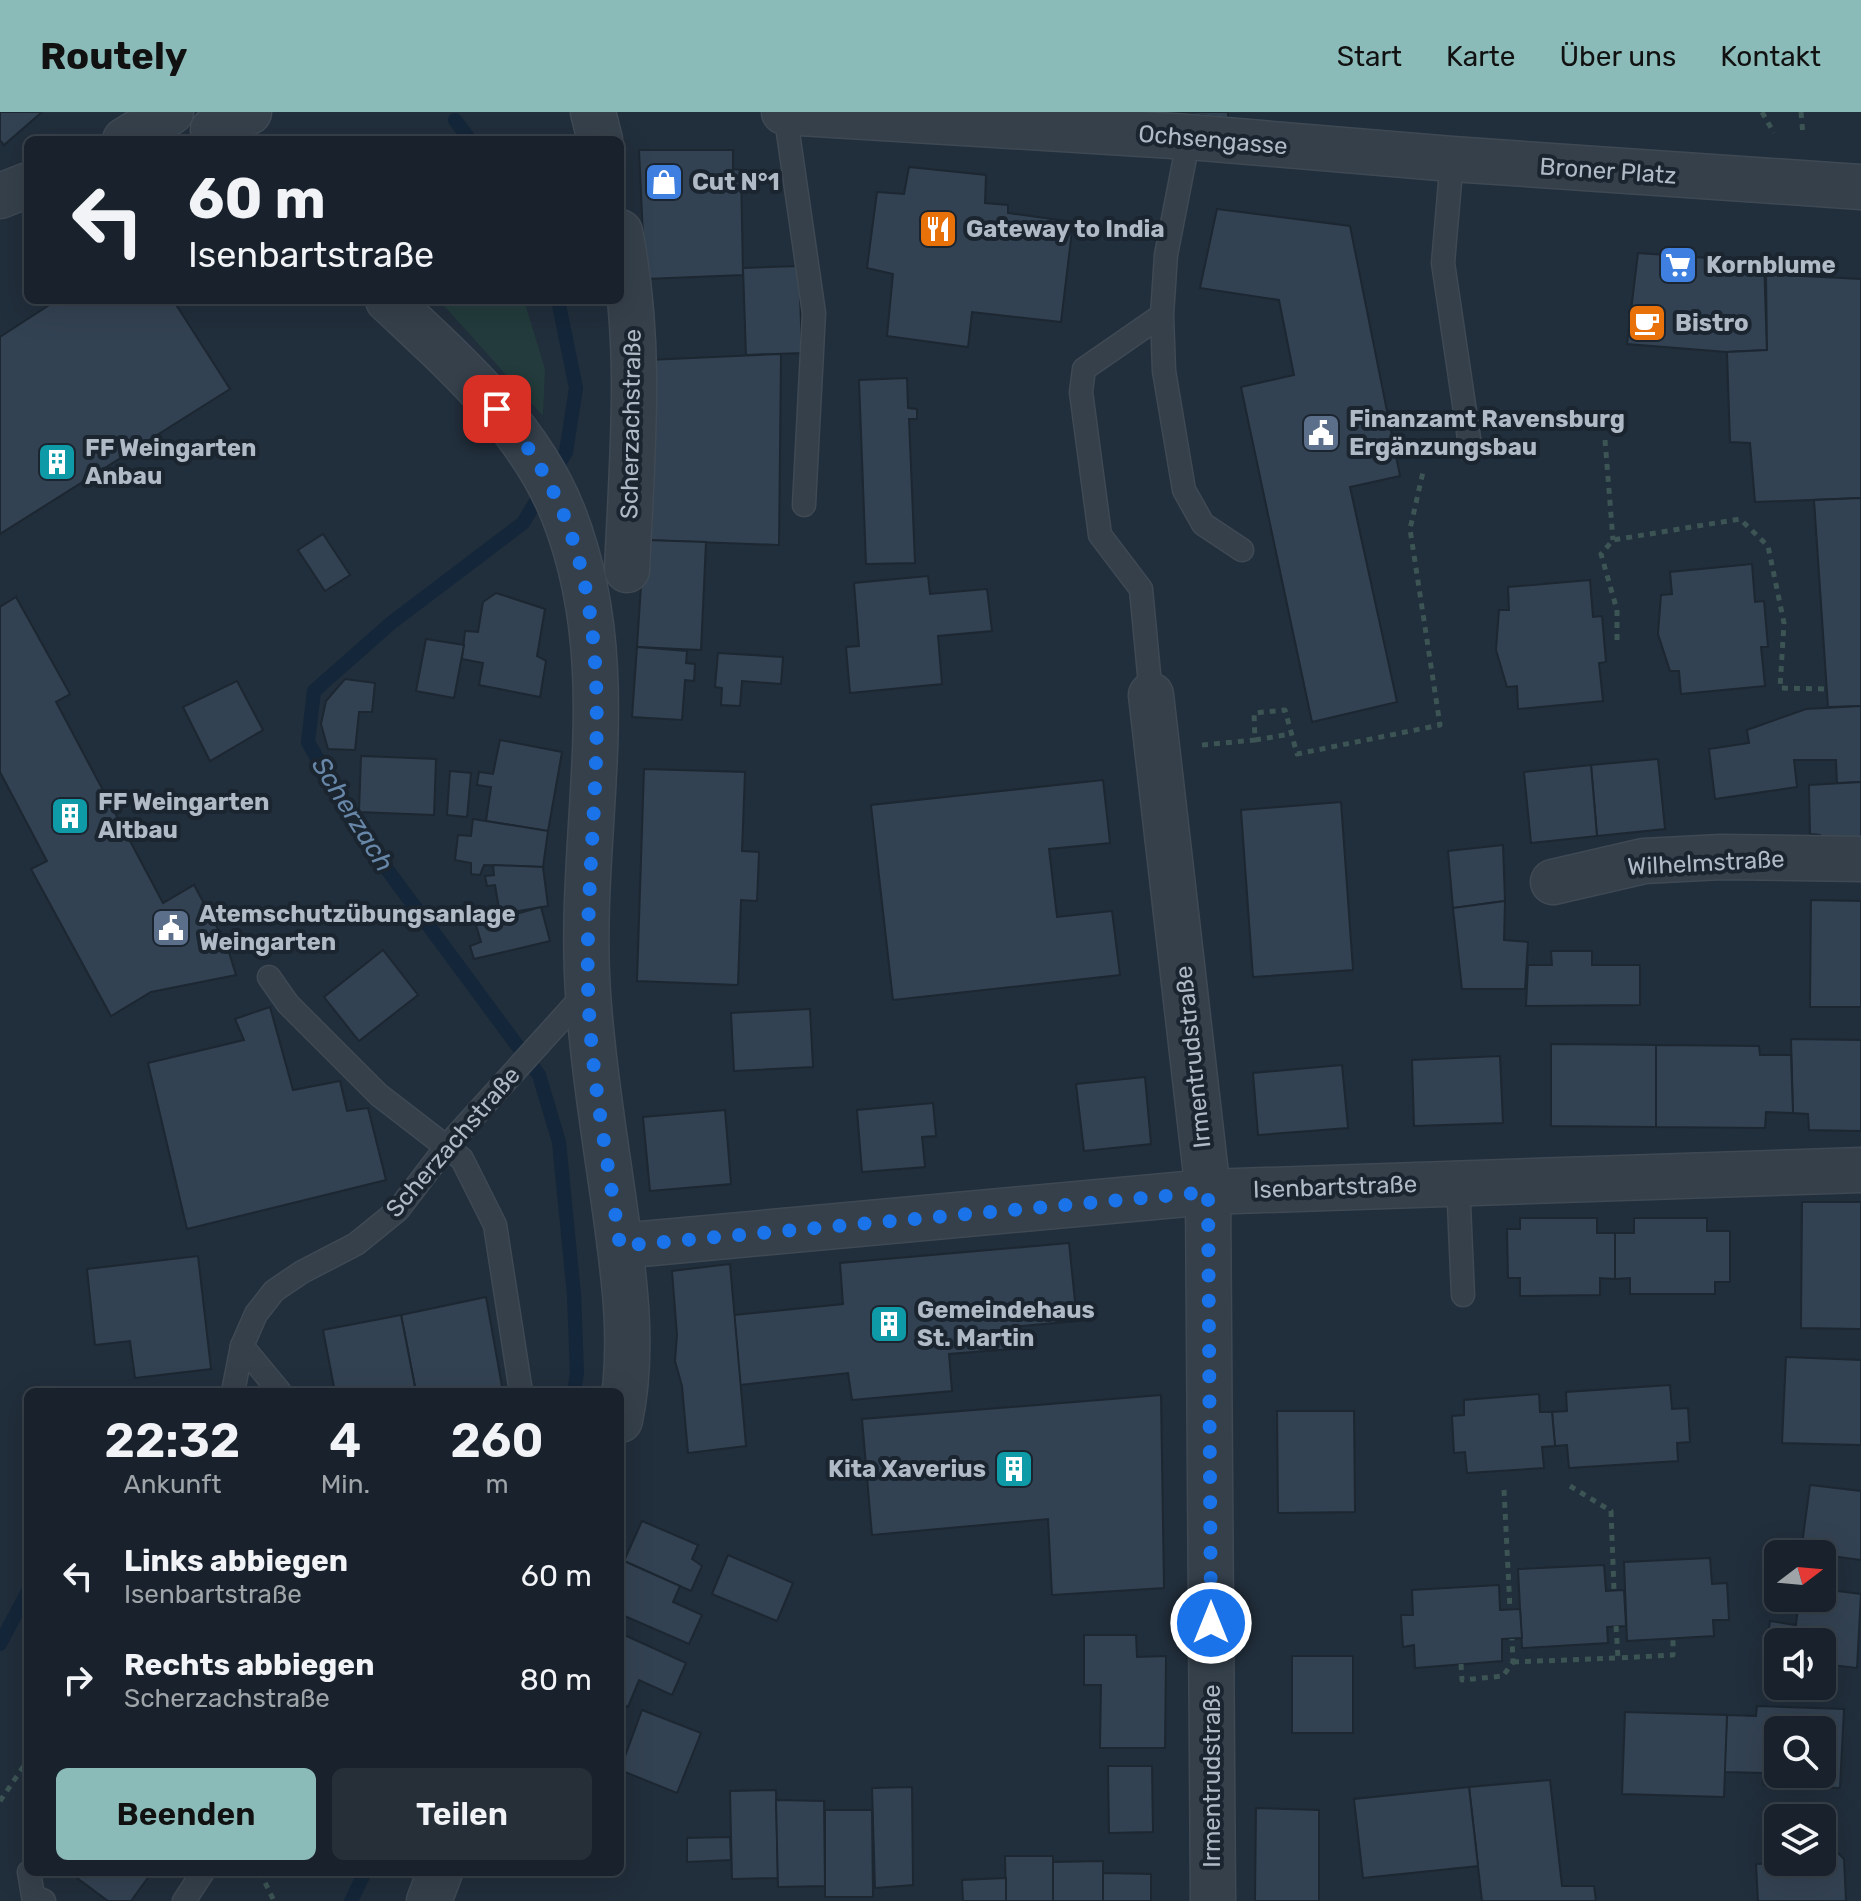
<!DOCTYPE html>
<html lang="de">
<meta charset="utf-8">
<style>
:root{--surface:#19222c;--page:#262f38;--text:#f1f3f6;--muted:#9fa4a9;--line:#373f48;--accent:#8bbbb9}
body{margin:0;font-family:Rubik,sans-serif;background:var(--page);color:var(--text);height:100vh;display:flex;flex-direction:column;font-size:30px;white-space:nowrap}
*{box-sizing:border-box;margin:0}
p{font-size:26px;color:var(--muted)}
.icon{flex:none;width:44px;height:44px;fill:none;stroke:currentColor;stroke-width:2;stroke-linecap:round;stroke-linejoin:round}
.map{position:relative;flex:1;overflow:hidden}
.side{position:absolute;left:24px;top:1276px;width:600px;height:488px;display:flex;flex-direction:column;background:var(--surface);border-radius:12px;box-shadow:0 8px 32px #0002,0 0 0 2px var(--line)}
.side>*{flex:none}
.banner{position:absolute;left:24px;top:24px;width:600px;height:168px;border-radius:12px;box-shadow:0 8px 32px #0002,0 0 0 2px var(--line);background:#19222c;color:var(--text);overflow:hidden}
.needle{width:52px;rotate:74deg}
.fabs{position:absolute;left:1764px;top:1428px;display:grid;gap:16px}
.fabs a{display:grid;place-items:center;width:72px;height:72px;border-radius:12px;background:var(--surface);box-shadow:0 8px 32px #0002,0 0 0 2px var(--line);font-size:40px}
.pin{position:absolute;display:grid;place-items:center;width:68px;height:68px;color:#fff;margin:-34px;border-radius:16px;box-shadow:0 4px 12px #0006}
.me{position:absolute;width:88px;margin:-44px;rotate:0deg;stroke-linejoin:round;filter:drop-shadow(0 0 6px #0008)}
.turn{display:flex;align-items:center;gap:28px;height:168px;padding:0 32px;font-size:36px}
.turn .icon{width:104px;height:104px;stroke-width:2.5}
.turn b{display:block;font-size:56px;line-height:68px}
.eta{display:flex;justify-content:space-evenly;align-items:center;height:136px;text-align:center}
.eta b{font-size:48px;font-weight:600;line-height:56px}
.action{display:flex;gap:16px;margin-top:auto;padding:16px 32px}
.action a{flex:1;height:92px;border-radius:12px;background:var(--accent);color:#111;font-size:32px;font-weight:600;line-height:92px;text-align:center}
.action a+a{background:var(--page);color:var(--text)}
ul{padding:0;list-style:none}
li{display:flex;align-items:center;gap:24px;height:104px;padding:0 32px}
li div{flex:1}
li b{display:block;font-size:30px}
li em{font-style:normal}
header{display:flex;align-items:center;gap:48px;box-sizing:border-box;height:112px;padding:0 40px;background:var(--accent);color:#111}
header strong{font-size:38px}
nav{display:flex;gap:44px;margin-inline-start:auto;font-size:28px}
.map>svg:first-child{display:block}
.green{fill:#233b3c}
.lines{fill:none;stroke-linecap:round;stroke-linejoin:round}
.stream{stroke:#142639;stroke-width:14}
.building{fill:#334252;stroke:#1c2732;stroke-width:2;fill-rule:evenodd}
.lane-casing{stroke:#3e4954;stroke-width:25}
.street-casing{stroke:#3e4954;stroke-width:47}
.path{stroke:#3c5454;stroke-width:5;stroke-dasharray:6 6;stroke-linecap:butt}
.lane{stroke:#35404b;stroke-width:22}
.street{stroke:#35404b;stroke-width:44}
.route{stroke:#1a73e8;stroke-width:14;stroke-dasharray:0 25.2}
.labels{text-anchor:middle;stroke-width:8;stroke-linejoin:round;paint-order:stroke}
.street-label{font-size:24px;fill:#b0bac7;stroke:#1a2530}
.poi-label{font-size:24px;font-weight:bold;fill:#b0bac7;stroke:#1a2530;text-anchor:start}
.water-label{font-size:26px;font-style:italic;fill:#6887a8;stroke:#1a2530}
</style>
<header>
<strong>Routely</strong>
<nav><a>Start</a><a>Karte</a><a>Über uns</a><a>Kontakt</a></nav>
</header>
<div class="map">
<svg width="1861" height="1789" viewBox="0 0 1861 1789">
<rect width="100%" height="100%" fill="#212e3b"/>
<polygon class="green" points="439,188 524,188 545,257 543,304"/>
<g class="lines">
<g class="stream">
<polyline points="455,8 470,28"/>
<polyline points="558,188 576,276 566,340 523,411 391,511 314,579 308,630 355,714 539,963 559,1030 574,1183 577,1261 574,1280"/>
<polyline points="0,1532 28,1479"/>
<polyline points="351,1789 365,1760"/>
</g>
</g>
<g class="building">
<polygon points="0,0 42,0 4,33 0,28"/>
<polygon points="1172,0 1228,0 1228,6"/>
<polygon points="639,38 733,38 733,57 741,58 743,163 645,167"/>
<polygon points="909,55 986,63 985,91 1008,93 1008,101 1073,110 1061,210 972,200 968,235 887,224 893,162 867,156 877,80 904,82"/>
<polygon points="1217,97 1350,114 1400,364 1350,375 1397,590 1312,610 1241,275 1294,263 1279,188 1200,176"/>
<polygon points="1638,141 1764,150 1767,238 1727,240 1627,232"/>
<polygon points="799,154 802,241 746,243 743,156"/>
<polygon points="1766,162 1861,167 1861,386 1755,390 1750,331 1730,330 1727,240 1767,238"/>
<polygon points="57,188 173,188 230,277 0,422 0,225"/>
<polygon points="781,242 779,433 644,428 648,248"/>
<polygon points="907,266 908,296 917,297 917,307 909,307 915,451 866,452 859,268"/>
<polygon points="1861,386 1861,594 1828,595 1814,388"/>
<polygon points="323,422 350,463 325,479 298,438"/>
<polygon points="644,428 706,430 701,538 637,535"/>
<polygon points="1752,452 1755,490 1764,489 1768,535 1761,535 1765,574 1681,582 1679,559 1670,559 1658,522 1661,483 1672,482 1670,460"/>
<polygon points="928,464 930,482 987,477 992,519 938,524 942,572 850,581 846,535 859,534 854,471"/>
<polygon points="1590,468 1593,505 1602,504 1606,550 1599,551 1603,589 1518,597 1517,574 1507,575 1496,538 1499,498 1509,498 1508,475"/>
<polygon points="496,481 545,497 537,544 546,549 540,585 479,573 483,551 462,547 465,519 478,520 483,490"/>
<polygon points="16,485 70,582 56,590 163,791 194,773 227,834 236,863 151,880 111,904 31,757 47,749 0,660 0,495"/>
<polygon points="426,527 464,533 454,586 416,579"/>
<polygon points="637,535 687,539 686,551 695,552 694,569 685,568 682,608 632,605"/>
<polygon points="718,541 783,545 781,572 742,569 740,594 721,593 722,576 715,575"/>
<polygon points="345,567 375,571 372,600 359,600 355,638 328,637 321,612 326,589"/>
<polygon points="237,569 263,618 210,649 183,595"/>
<polygon points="1861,594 1861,670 1837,671 1836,648 1794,648 1797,675 1715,687 1709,637 1749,631 1747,618 1806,597"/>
<polygon points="500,628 562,640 548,719 486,709 491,675 477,673 479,660 493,662"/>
<polygon points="361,644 436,647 434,703 359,700"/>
<polygon points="1658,647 1665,717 1597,724 1591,653"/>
<polygon points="1591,653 1597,724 1531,731 1524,660"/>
<polygon points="644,657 745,660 742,739 759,740 757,789 741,788 738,873 637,869"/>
<polygon points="450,659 471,661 467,705 447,703"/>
<polygon points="1103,668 1110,731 1049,737 1057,805 1112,799 1120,863 893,888 871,693"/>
<polygon points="1861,670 1861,732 1820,733 1820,723 1810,722 1809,673"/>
<polygon points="1341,690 1353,858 1253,865 1241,698"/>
<polygon points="473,707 548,719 543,755 484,753 480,763 471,762 471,751 455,748 458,723 471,724"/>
<polygon points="1503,733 1505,789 1453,796 1448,739"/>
<polygon points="493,753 543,755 548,794 500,802 495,773 487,774 485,764 494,763"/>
<polygon points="1811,788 1861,789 1861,895 1810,895"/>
<polygon points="1505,789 1504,828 1528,830 1525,877 1462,877 1453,796"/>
<polygon points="541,795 550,829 474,847 470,834 481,830 476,813"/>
<polygon points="383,838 418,883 359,929 324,885"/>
<polygon points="1551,839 1592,839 1592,853 1640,853 1640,893 1526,894 1528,853 1552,853"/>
<polygon points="270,895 293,978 340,969 347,999 368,996 386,1068 187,1117 148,951 244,928 235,907"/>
<polygon points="810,897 813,955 734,959 731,901"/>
<polygon points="1791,927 1861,928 1861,1019 1809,1018 1808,1002 1793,1001"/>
<polygon points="1551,932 1656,933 1656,1015 1551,1014"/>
<polygon points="1656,933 1759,934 1760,943 1791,943 1793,1001 1766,1000 1765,1016 1656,1015"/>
<polygon points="1500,944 1503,1011 1414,1014 1412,948"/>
<polygon points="1342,953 1348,1016 1258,1023 1253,961"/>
<polygon points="1145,965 1151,1032 1084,1039 1076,972"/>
<polygon points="933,991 936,1024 922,1025 925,1055 862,1060 857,998"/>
<polygon points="725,998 731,1072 650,1079 643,1005"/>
<polygon points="1802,1090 1861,1090 1861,1217 1801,1216"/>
<polygon points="1520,1106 1597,1106 1597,1121 1615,1121 1615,1167 1600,1166 1600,1183 1520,1184 1520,1166 1508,1166 1507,1117 1520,1117"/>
<polygon points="1634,1106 1707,1106 1707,1119 1730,1119 1730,1170 1715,1170 1715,1182 1630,1182 1630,1166 1615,1167 1615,1121 1634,1121"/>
<polygon points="1069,1131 1077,1209 1009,1215 1011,1237 949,1242 952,1279 852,1288 848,1261 740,1273 734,1203 843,1192 840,1151"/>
<polygon points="198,1144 211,1257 135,1266 130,1229 95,1233 87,1157"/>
<polygon points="730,1152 746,1334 688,1341 682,1274 675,1249 677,1223 672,1159"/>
<polygon points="486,1185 503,1280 416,1280 401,1203"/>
<polygon points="401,1203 416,1280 335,1280 323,1218"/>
<polygon points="1786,1245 1861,1248 1861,1333 1782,1331"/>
<polygon points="1670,1273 1672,1297 1688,1296 1690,1330 1677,1331 1678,1349 1569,1356 1567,1333 1555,1334 1552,1300 1567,1299 1566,1280"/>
<polygon points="1539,1282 1540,1300 1552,1300 1555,1334 1542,1335 1544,1356 1467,1361 1465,1340 1454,1341 1452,1304 1464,1303 1464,1288"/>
<polygon points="1161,1283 1164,1476 1052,1483 1048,1407 872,1423 862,1307"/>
<polygon points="1277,1299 1354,1299 1355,1400 1278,1401"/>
<polygon points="1810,1373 1861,1379 1861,1448 1801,1440"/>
<polygon points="642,1409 698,1433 692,1447 702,1454 691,1479 624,1449"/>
<polygon points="728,1443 793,1471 777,1509 712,1482"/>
<polygon points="1710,1446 1712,1472 1727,1471 1729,1508 1713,1508 1714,1524 1627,1529 1624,1450"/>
<polygon points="624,1449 680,1474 673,1490 702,1503 689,1532 620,1502 620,1457"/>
<polygon points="1604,1453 1606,1479 1624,1478 1626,1514 1607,1515 1608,1531 1522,1536 1518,1457"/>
<polygon points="1499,1473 1500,1498 1520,1497 1522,1526 1502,1527 1502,1549 1415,1556 1414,1533 1403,1535 1401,1503 1413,1503 1412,1478"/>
<polygon points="1822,1477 1861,1482 1857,1556 1822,1552 1822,1530 1778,1530 1778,1546 1765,1545 1770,1509 1796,1513 1799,1486 1822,1486"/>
<polygon points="620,1521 686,1551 672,1583 639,1568 628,1595 620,1591"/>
<polygon points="1084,1523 1136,1523 1137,1545 1166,1544 1165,1636 1100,1636 1101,1573 1084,1573"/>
<rect x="1292" y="1544" width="61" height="77"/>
<path d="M1757,1594L1844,1597L1840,1676L1763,1673L1764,1661L1724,1660L1727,1603L1756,1604ZM1778,1618H1822V1662H1778Z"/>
<polygon points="642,1598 701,1621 677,1681 620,1658"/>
<polygon points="1625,1600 1727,1603 1724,1685 1622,1682"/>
<polygon points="1108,1654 1152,1654 1153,1720 1109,1721"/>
<polygon points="1550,1668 1562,1774 1594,1774 1596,1789 1482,1789 1469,1675"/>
<polygon points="912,1675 913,1773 875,1776 872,1676"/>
<polygon points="1469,1675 1478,1754 1363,1766 1354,1687"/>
<polygon points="776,1678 778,1766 732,1767 730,1679"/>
<polygon points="776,1688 824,1689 825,1774 778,1775"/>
<polygon points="1256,1696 1319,1698 1319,1789 1255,1789"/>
<polygon points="825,1698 872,1698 873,1785 825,1785"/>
<polygon points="730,1725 731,1748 687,1750 687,1726"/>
<polygon points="1826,1740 1837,1740 1844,1747 1846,1789 1758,1789 1756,1752 1822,1750"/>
<polygon points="1005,1744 1053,1744 1053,1789 1006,1789"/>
<polygon points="1103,1749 1103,1789 1053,1789 1053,1750"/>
<polygon points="69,1760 152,1760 131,1789 108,1789"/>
<polygon points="1103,1761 1151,1762 1151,1789 1103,1789"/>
<polygon points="1006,1766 1006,1789 963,1789 962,1768"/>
</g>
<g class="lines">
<defs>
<g id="lane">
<polyline points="785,0 814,201 804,393"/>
<polyline points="1189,25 1166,143 1162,203 1164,259 1184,378 1203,412 1242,438"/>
<polyline points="1452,47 1443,151 1471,340"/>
<polyline points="1151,583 1141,477 1100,423 1081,280 1084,257 1162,203"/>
<polyline points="269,865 288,892 379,983 462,1047 495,1113 521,1280"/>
<polyline points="1458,1070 1463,1183"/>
<polyline points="242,1234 280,1280"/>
<polyline points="233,1280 242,1234 256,1202 274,1179 302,1160 356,1132 398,1098 447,1034 588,878"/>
<polyline points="29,1760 33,1784 44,1789"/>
<polyline points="184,1789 203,1760"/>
</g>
<g id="street">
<polyline points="593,0 600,28"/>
<polyline points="784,0 1189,25 1452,47 1861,75"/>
<polyline points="213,18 249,0"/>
<polyline points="125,28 171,0"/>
<polyline points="0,84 28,73"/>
<path d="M620,120C643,232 632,345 627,458"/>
<path d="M388,188C455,251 528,314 563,401C626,560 577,717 588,881C593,952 604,1021 614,1091C624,1162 635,1237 620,1308"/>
<polyline points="1151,583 1208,1080 1213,1789"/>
<polyline points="1553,770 1644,749 1721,745 1861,747"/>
<polyline points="620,1134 1208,1080 1861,1058"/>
<polyline points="429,1789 440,1760"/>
</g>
</defs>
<use href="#lane" class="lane-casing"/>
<use href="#street" class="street-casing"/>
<g class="path">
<polyline points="1762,0 1774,21"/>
<polyline points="1801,0 1803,24"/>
<polyline points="1605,328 1613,428"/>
<polyline points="1617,528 1617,498 1601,442 1613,428 1740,407 1768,434 1784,511 1780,576 1827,577"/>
<polyline points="1255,628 1291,622"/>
<polyline points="1202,633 1255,628 1254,601 1285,598 1297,642 1440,613 1410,417 1423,360"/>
<polyline points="1570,1374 1611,1399 1614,1478"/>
<polyline points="1504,1378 1510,1497"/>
<polyline points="1616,1514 1618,1546 1673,1543 1673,1526"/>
<polyline points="1513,1550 1618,1546"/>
<polyline points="1461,1552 1462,1568 1503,1564 1513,1550 1512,1527"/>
<polyline points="0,1689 28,1648"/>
<polyline points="260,1760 274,1789"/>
</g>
<use href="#lane" class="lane"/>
<use href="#street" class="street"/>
</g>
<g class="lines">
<path class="route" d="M497,297C645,460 583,676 588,874C590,961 608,1048 620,1134L1208,1080L1211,1511"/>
</g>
<defs>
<symbol id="shop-square" viewBox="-11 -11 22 22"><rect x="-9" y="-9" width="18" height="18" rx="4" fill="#3f7fe0" stroke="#1a2530"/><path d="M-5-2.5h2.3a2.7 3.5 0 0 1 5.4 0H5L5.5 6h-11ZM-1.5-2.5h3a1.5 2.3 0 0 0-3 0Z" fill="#fff"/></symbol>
<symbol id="restaurant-square" viewBox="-11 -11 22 22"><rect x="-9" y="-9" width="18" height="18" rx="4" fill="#e8710a" stroke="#1a2530"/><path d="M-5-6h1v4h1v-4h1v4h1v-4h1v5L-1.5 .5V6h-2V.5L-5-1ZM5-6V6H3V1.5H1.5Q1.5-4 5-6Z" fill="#fff"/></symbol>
<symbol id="supermarket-square" viewBox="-11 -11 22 22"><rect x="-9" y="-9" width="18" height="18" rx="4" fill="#3f7fe0" stroke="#1a2530"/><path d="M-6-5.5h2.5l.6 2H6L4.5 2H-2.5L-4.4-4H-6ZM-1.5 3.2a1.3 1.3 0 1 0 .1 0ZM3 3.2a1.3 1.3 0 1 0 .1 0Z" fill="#fff"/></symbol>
<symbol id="cafe-square" viewBox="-11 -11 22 22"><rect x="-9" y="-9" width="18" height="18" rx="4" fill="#e8710a" stroke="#1a2530"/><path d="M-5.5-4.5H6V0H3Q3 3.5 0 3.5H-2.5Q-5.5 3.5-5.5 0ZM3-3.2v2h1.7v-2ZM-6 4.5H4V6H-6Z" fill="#fff"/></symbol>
<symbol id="civic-square" viewBox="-11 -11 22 22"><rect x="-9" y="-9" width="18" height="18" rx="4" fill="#5c6f8a" stroke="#1a2530"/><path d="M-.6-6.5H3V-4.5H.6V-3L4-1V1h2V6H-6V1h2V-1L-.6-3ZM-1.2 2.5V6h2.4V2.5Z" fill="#fff"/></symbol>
<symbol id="building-square" viewBox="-11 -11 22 22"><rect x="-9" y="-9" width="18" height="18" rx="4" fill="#0f9aa8" stroke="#1a2530"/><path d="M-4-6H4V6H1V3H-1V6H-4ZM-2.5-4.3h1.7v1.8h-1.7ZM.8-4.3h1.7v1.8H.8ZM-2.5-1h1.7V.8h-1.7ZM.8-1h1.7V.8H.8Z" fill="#fff"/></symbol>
</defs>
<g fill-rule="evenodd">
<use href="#shop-square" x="642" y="48" width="44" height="44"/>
<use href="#restaurant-square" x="916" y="95" width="44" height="44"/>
<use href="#supermarket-square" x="1656" y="131" width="44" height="44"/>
<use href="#cafe-square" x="1625" y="189" width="44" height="44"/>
<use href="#civic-square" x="1299" y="299" width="44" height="44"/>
<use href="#building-square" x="35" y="328" width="44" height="44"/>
<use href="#building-square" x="48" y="682" width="44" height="44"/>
<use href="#civic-square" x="149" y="794" width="44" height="44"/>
<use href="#building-square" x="867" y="1190" width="44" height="44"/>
<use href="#building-square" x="992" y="1335" width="44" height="44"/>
</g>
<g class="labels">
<g class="street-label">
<text transform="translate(1213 28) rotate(5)" y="8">Ochsengasse</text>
<text transform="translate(1608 59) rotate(4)" y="8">Broner Platz</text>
<text transform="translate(631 312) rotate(-89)" y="8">Scherzachstraße</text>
<text transform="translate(1706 751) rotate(-3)" y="8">Wilhelmstraße</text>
<text transform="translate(1193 945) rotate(-96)" y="8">Irmentrudstraße</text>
<text transform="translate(453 1030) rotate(-49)" y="8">Scherzachstraße</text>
<text transform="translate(1335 1075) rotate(-2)" y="8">Isenbartstraße</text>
<text transform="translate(1212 1664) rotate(-90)" y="8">Irmentrudstraße</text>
</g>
<g class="poi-label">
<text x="692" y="78">Cut N°1</text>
<text x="966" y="125">Gateway to India</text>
<text x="1706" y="161">Kornblume</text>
<text x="1675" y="219">Bistro</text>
<text x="1349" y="315">Finanzamt Ravensburg<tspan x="1349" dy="28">Ergänzungsbau</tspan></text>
<text x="85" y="344">FF Weingarten<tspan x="85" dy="28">Anbau</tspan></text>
<text x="98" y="698">FF Weingarten<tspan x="98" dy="28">Altbau</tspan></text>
<text x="199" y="810">Atemschutzübungsanlage<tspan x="199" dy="28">Weingarten</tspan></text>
<text x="917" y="1206">Gemeindehaus<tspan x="917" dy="28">St. Martin</tspan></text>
<text x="986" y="1365" text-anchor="end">Kita Xaverius</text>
</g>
<g class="water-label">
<text transform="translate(353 702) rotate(58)" y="9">Scherzach</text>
</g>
</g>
</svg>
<div class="fabs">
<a><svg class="needle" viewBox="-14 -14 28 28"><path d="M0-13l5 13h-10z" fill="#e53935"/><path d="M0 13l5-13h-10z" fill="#9fa4a9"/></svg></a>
<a><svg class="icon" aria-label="sound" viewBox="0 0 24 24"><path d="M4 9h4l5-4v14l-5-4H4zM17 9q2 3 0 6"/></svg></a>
<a><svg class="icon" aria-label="search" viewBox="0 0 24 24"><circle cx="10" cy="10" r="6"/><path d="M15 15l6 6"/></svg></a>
<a><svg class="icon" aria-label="layers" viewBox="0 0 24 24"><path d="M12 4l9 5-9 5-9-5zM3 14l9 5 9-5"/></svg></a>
</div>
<div class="pin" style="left:497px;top:297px;background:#d93025"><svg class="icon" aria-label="arrive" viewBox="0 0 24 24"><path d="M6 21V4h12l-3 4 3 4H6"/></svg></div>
<svg class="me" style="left:1211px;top:1511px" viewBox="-20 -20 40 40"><circle r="17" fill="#1a73e8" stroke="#fff" stroke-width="3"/><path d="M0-11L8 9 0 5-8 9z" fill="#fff"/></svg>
<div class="banner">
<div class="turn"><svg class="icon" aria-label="left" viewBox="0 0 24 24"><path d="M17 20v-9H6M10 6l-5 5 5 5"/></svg><div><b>60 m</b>Isenbartstraße</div></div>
</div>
<section class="side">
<div class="eta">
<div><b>22:32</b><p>Ankunft</p></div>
<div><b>4</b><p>Min.</p></div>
<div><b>260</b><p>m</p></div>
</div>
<ul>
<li><svg class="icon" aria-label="left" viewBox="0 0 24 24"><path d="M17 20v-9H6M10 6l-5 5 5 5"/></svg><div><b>Links abbiegen</b><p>Isenbartstraße</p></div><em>60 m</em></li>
<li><svg class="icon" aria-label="right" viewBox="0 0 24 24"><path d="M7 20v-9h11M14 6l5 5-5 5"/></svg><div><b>Rechts abbiegen</b><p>Scherzachstraße</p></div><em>80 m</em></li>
</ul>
<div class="action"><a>Beenden</a><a>Teilen</a></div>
</section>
</div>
